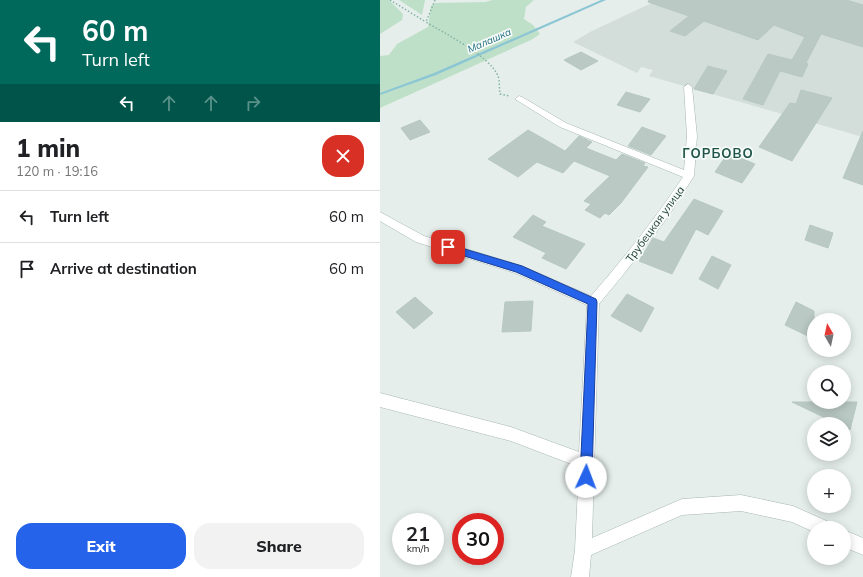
<!DOCTYPE html>
<meta charset="utf-8">
<style>
:root{--surface:#fff;--page:#f2f2f2;--text:#202124;--muted:#757577;--line:#e0e0e0;--accent:#2563eb}
body{margin:0;font-family:Mulish,sans-serif;background:var(--page);color:var(--text);height:100vh;display:flex;flex-direction:column;font-size:15px;white-space:nowrap}
*{box-sizing:border-box;margin:0}
p{font-size:13px;color:var(--muted)}
.icon{flex:none;width:22px;height:22px;fill:none;stroke:currentColor;stroke-width:2;stroke-linecap:round;stroke-linejoin:round}
.map{position:relative;flex:1;overflow:hidden}
.details{display:flex;flex-direction:column;background:var(--surface);width:380px}
.details>*{flex:none}
.banner{background:#00695c;color:#fff;overflow:hidden}
.needle{width:26px;rotate:351deg}
.controls{position:absolute;left:427px;top:313px;display:grid;gap:8px}
.controls a{display:grid;place-items:center;width:44px;height:44px;border-radius:50%;background:var(--surface);box-shadow:0 2px 10px #0003;font-size:20px}
.speed{position:absolute;left:12px;top:513px;display:flex;gap:8px;font-size:20px;font-weight:700;text-align:center}
.speed>*{display:grid;place-content:center;width:52px;height:52px;border-radius:50%;background:var(--surface);box-shadow:0 2px 10px #0003;line-height:1}
.speed small{font-size:10px;font-weight:400}
.speed .limit{border:6px solid #d22;background:#fff;color:#111}
.pin{position:absolute;display:grid;place-items:center;width:34px;height:34px;color:#fff;margin:-17px;border-radius:8px;box-shadow:0 2px 6px #0006}
.me{position:absolute;width:44px;margin:-22px;rotate:2deg;stroke-linejoin:round;filter:drop-shadow(0 0 3px #0008)}
.turn{display:flex;align-items:center;gap:14px;height:84px;padding:0 16px;font-size:18px}
.turn .icon{width:52px;height:52px;stroke-width:2.5}
.turn b{display:block;font-size:28px;line-height:34px}
.lanes{display:flex;align-items:center;height:38px;padding:0 16px;background:#0003;justify-content:center;gap:20px;direction:ltr}
.lanes .off{opacity:.35}
.round{display:grid;place-items:center;flex:none;width:42px;height:42px;border-radius:16px;background:var(--page)}
.overview{display:flex;align-items:center;justify-content:space-between;height:68px;padding:0 16px}
h1{font-size:24px;font-weight:800;line-height:30px}
.button{display:flex;gap:8px;margin-top:auto;padding:8px 16px}
.button a{flex:1;height:46px;border-radius:16px;background:var(--accent);color:#fff;font-size:16px;font-weight:800;line-height:46px;text-align:center}
.button a+a{background:var(--page);color:var(--text)}
ul{padding:0;list-style:none}
li{display:flex;align-items:center;gap:12px;height:52px;padding:0 16px;border-top:1px solid var(--line)}
li div{flex:1}
li b{display:block;font-size:15px}
li em{font-style:normal}
main{display:flex;flex:1;min-height:0}
.map>svg:first-child{display:block}
.built{fill:#d3deda}
.green{fill:#bee0c8}
.lines{fill:none;stroke-linecap:round;stroke-linejoin:round}
.stream{fill:#8cc6d4;fill-rule:evenodd}
.building{fill:#bac9c4;stroke:#b7c8c2}
.minor-casing{stroke:#a7b7b2;stroke-width:1}
.path{stroke:#85b3a6;stroke-width:1.5;stroke-dasharray:1.5 2;stroke-linecap:butt}
.minor{fill:#fff;fill-rule:evenodd}
.route{fill:#2563eb;stroke:#184099}
.labels{text-anchor:middle;stroke-width:3.5;stroke-linejoin:round;paint-order:stroke}
.far-water-label{font-size:10px;font-style:italic;fill:#1b6a7f;stroke:#f6fbf8}
.street-label{font-size:11px;fill:#23413a;stroke:#f6fbf8}
.far-district-label{font-size:13px;font-weight:bold;letter-spacing:1px;fill:#1e5449;stroke:#f6fbf8}
</style>
<main>
<section class="details">
<div class="banner">
<div class="turn"><svg class="icon" aria-label="left" viewBox="0 0 24 24"><path d="M17 20v-9H6M10 6l-5 5 5 5"/></svg><div><b>60 m</b>Turn left</div></div>
<div class="lanes"><svg class="icon" aria-label="left" viewBox="0 0 24 24"><path d="M17 20v-9H6M10 6l-5 5 5 5"/></svg><svg class="icon off" aria-label="ahead" viewBox="0 0 24 24"><path d="M12 20V5M6 11l6-6 6 6"/></svg><svg class="icon off" aria-label="ahead" viewBox="0 0 24 24"><path d="M12 20V5M6 11l6-6 6 6"/></svg><svg class="icon off" aria-label="right" viewBox="0 0 24 24"><path d="M7 20v-9h11M14 6l5 5-5 5"/></svg></div>
</div>
<div class="overview"><div><h1>1 min</h1><p>120 m · 19:16</p></div><a class="round" style="background:#d93025;color:#fff"><svg class="icon" aria-label="close" viewBox="0 0 24 24"><path d="M6 6l12 12M18 6L6 18"/></svg></a></div>
<ul>
<li><svg class="icon" aria-label="left" viewBox="0 0 24 24"><path d="M17 20v-9H6M10 6l-5 5 5 5"/></svg><div><b>Turn left</b></div><em>60 m</em></li>
<li><svg class="icon" aria-label="arrive" viewBox="0 0 24 24"><path d="M6 21V4h12l-3 4 3 4H6"/></svg><div><b>Arrive at destination</b></div><em>60 m</em></li>
</ul>
<div class="button"><a>Exit</a><a>Share</a></div>
</section>
<div class="map">
<svg width="483" height="577" viewBox="0 0 483 577">
<rect width="100%" height="100%" fill="#e5eeeb"/>
<polygon class="built" points="278,0 483,0 483,137 269,76 273,70 261,67 257,73 193,42 212,31"/>
<g class="green">
<polygon points="0,0 9,0 23,14 22,20 0,34"/>
<polygon points="19,0 45,0 42,15"/>
<polygon points="113,0 154,0 146,7 144,19 153,25 160,34 151,40 0,108 0,56 9,55 17,44 48,27 51,6 56,3 105,2"/>
</g>
<g class="lines">
<polygon class="stream" points="221,0 226,0 56,75 0,95 0,93 54,73"/>
</g>
<g class="building">
<polygon points="269,0 466,0 483,5 483,47 441,34 426,63 428,64 422,77 400,71 383,105 363,99 388,54 412,60 425,37 394,25 378,40 324,21 305,36 290,31 309,16 268,2"/>
<polygon points="201,52 218,61 201,70 184,60"/>
<polygon points="328,66 347,71 333,94 314,89"/>
<polygon points="421,90 452,98 412,161 379,147 410,103 416,104"/>
<polygon points="246,92 270,99 260,112 237,105"/>
<polygon points="40,120 50,132 30,140 21,128"/>
<polygon points="262,127 286,136 271,155 248,146"/>
<polygon points="148,130 185,151 199,136 212,142 206,148 236,160 242,154 265,163 263,166 268,167 241,203 229,215 225,213 220,218 205,210 211,204 204,201 230,176 194,161 183,173 157,162 138,177 108,159"/>
<polygon points="483,131 483,185 463,178"/>
<polygon points="348,153 375,164 362,183 335,172"/>
<polygon points="314,199 343,211 328,235 316,229 292,274 259,261 273,238 284,242"/>
<polygon points="153,215 166,222 162,226 205,244 186,269 162,258 166,253 133,237"/>
<polygon points="430,225 453,233 448,248 425,240"/>
<polygon points="332,256 351,265 338,289 319,279"/>
<polygon points="247,294 274,308 261,332 231,316"/>
<polygon points="35,297 53,313 34,329 16,312"/>
<polygon points="153,301 151,331 122,332 125,302"/>
<polygon points="416,302 434,311 434,339 405,325"/>
<polygon points="412,402 477,402 470,430 464,427 464,424 458,424"/>
</g>
<g class="lines">
<defs>
<g id="minor">
<path d="M308,84L312,87L317,136L314,176L287,218L243,275L219,304L212,538L302,499L361,495L413,506L449,522L451,528H434V532L412,522L361,511L302,515L211,555L209,577H191L195,550L199,467L131,441L0,407V393L131,427L199,452L207,305L135,273L36,242L0,221V212L44,236L142,266L211,296C244,258 275,219 303,177L180,127L135,99L139,96L142,97L186,123L304,170L307,136L304,87Z"/>
<polygon points="464,530 483,538 483,555 464,547"/>
</g>
</defs>
<use href="#minor" class="minor-casing"/>
<g class="path">
<polyline points="10,0 46,22"/>
<path d="M55,0L46,22C64,33 110,56 118,76C120,81 119,88 120,94L129,96"/>
</g>
<use href="#minor" class="minor"/>
</g>
<polygon class="route" points="68,244 142,266 216,299 217,302 212,477 210,481 206,483 202,481 200,477 208,304 136,272 65,250 64,247 65,245"/>
<g class="labels">
<g class="far-water-label">
<text transform="translate(109 40) rotate(-24)" y="4">Малашка</text>
</g>
<g class="street-label">
<text transform="translate(275 224) rotate(-54)" y="4">Трубецкая улица</text>
</g>
<g class="far-district-label">
<text x="338" y="158">ГОРБОВО</text>
</g>
</g>
</svg>
<div class="controls">
<a><svg class="needle" viewBox="-14 -14 28 28"><path d="M0-13l5 13h-10z" fill="#e53935"/><path d="M0 13l5-13h-10z" fill="#757577"/></svg></a>
<a><svg class="icon" aria-label="search" viewBox="0 0 24 24"><circle cx="10" cy="10" r="6"/><path d="M15 15l6 6"/></svg></a>
<a><svg class="icon" aria-label="layers" viewBox="0 0 24 24"><path d="M12 4l9 5-9 5-9-5zM3 14l9 5 9-5"/></svg></a>
<a>+</a>
<a>−</a>
</div>
<div class="speed"><div>21<small>km/h</small></div><div class="limit">30</div></div>
<div class="pin" style="left:68px;top:247px;background:#d93025"><svg class="icon" aria-label="arrive" viewBox="0 0 24 24"><path d="M6 21V4h12l-3 4 3 4H6"/></svg></div>
<svg class="me" style="left:206px;top:477px" viewBox="-20 -20 40 40"><circle r="19" fill="#fff"/><path d="M0-13L10 11 0 6-10 11z" fill="#2563eb"/></svg>
</div>
</main>
